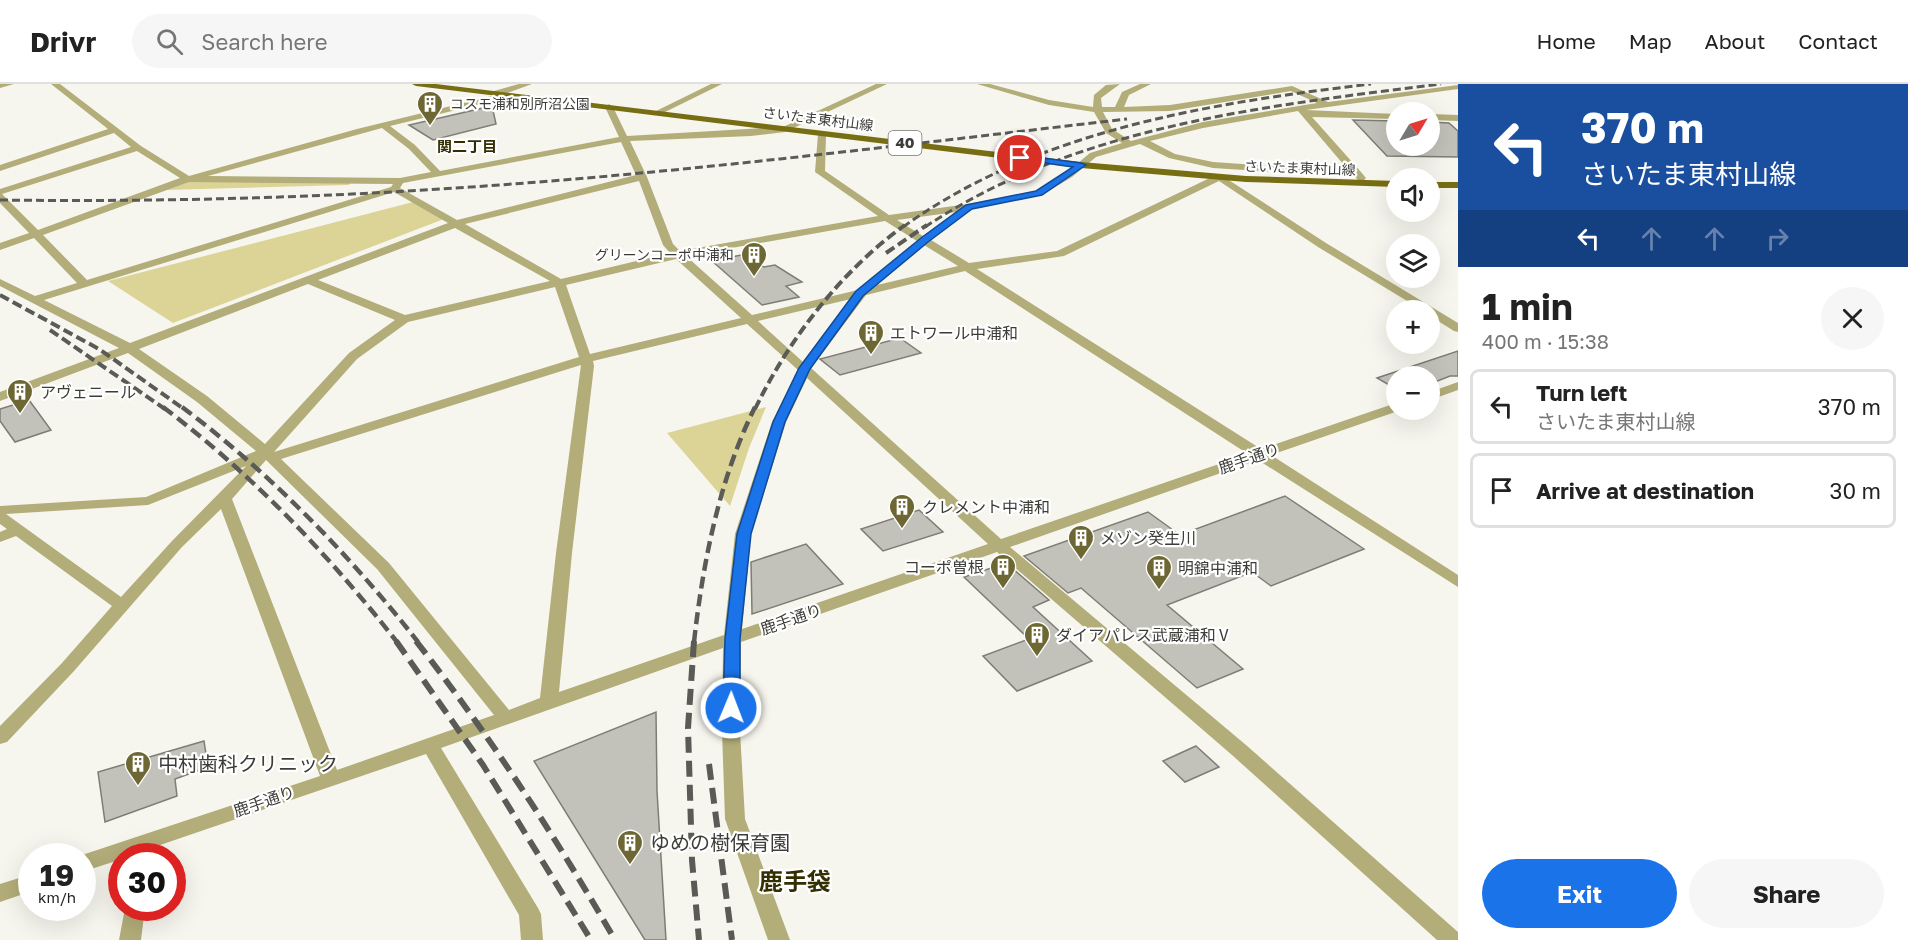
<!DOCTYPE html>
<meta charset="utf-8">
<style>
:root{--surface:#fff;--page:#f6f6f6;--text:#222;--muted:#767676;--line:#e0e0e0;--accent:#1a73e8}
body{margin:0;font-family:"Golos Text","Noto Sans JP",sans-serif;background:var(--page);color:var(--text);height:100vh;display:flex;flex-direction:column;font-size:22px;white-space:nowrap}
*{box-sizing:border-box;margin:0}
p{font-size:20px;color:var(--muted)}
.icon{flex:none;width:33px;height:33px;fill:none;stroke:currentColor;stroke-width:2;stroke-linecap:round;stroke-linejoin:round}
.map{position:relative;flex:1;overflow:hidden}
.panel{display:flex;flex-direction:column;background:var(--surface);width:450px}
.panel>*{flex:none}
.guide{background:#1a4fa0;color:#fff;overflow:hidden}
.needle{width:39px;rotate:52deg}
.buttons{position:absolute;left:1386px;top:18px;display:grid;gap:12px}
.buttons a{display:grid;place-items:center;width:54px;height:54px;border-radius:50%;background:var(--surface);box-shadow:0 6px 24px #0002;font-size:30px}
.speed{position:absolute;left:18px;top:759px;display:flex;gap:12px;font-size:30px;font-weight:700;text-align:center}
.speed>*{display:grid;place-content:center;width:78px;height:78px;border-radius:50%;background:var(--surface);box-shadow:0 6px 24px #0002;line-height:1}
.speed small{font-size:15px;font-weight:400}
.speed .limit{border:9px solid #d22;background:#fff;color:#111}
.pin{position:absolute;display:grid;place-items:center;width:51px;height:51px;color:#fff;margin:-26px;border:3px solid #fff;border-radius:50%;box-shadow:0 2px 6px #0007}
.me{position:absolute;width:66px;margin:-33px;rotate:1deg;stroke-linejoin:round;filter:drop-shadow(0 0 4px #0008)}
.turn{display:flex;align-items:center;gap:21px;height:126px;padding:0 24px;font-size:27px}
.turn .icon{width:78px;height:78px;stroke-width:2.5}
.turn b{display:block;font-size:42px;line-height:51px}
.lanes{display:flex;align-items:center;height:57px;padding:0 24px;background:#0003;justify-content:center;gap:30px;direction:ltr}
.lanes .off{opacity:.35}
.round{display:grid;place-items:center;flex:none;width:63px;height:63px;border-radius:32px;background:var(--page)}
.head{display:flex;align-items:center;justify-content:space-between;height:102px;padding:0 24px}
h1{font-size:36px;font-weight:700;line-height:45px}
.button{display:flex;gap:12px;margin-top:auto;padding:12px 24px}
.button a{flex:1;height:69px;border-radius:36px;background:var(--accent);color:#fff;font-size:24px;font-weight:700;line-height:69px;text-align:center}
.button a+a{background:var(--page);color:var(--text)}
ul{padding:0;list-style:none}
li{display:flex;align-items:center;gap:18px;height:75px;margin:0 12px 9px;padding:0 12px;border:3px solid var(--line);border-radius:9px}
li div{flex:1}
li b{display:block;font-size:22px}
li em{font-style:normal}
header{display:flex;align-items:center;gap:36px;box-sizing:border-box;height:84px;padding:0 30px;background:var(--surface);border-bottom:2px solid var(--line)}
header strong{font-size:28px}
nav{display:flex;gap:33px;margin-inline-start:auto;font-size:21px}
.search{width:420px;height:54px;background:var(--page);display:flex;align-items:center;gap:15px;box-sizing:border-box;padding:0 21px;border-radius:33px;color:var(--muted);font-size:22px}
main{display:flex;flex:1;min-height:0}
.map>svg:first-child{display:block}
.green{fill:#dbd496}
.building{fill:#c3c2ba;stroke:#7e7d75;stroke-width:1.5}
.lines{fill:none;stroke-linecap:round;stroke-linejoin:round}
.minor{fill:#b2ad79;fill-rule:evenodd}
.major{fill:#776e13;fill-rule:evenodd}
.rail-far3{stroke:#5a5a56;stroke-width:3;stroke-dasharray:8 4;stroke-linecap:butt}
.rail-far2{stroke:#5a5a56;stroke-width:4;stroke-dasharray:10 4.5;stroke-linecap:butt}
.rail-far1{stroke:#5a5a56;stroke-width:4.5;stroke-dasharray:12 6;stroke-linecap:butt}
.rail{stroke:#5a5a56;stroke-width:6;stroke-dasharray:16 8;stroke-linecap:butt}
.route{fill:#1a73e8;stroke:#114b97;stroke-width:1.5}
.labels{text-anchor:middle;stroke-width:4.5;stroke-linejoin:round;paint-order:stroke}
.far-poi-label{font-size:14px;fill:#3c3c39;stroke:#fff;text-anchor:start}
.far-street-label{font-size:14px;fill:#3c3c39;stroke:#fff}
.shield{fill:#fff;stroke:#767674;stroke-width:1.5}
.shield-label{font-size:15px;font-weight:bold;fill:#3c3c39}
.far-neighbourhood-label{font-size:15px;font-weight:bold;fill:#342f03;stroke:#fff}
.poi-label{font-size:16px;fill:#3c3c39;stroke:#fff;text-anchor:start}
.street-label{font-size:16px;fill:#3c3c39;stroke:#fff}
.near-poi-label{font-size:20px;fill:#3c3c39;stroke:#fff;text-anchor:start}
.near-quarter-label{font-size:24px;font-weight:bold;fill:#342f03;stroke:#fff}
</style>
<header>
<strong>Drivr</strong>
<div class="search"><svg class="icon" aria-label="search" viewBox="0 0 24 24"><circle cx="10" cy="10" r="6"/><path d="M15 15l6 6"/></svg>Search here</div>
<nav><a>Home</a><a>Map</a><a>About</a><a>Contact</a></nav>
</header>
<main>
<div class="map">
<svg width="1458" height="856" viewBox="0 0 1458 856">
<rect width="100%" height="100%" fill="#f7f6ee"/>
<g class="green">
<polygon points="188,96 350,99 349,101 165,106"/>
<polygon points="413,118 444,135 173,239 108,197"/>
<polygon points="766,323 749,364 730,422 667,349"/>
</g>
<g class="building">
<polygon points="492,22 496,40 433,56 409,41"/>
<polygon points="1353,36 1396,37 1396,62 1430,62 1430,38 1449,39 1458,47 1458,73 1387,72"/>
<polygon points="746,170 764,183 775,181 802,198 786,202 799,213 762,221 712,177"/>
<polygon points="900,254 921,269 840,291 820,275"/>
<polygon points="1458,267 1458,292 1450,292 1430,300 1430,292 1396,292 1396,305 1377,294"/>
<polygon points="29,316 51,346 15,358 0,337 0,325"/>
<polygon points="1285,412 1364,465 1271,502 1252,488 1167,521 1243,585 1197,604 1081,504 1068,509 1024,472 1148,428 1180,451"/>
<polygon points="919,426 943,448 883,467 861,445"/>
<polygon points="806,460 843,500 752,530 751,478"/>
<polygon points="1006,479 1049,516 1033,523 1092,577 1017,607 983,572 1029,555 964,493"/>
<polygon points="656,628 657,707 666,856 645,856 534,677"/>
<polygon points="204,657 208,683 175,695 177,712 105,738 98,688"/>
<polygon points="1196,662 1219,683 1185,698 1163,677"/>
</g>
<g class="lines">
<g class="minor">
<polygon points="0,0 14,0 0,4"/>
<path d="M51,0H60L141,62L189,92L357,45L496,11L493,9L494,7L519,0H532L507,9L511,11L510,13L390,42L415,61L440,87L619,53L605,23L609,20L613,23L627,52L783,43L876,0H887L785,48L751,52L630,57L647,93L673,160L680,167L878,132L815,88L818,50L822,47L826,50L825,87L889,131L968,120L1036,107L1066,89L1090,69L1122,59L1106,49L1094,28L1049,21L977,0H990L1049,16L1093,23L1094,11L1106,1L1120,0L1101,14L1102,23H1115L1122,8L1140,0H1151L1129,11L1124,23L1170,21L1292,2L1328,18L1458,1V5L1306,26L1396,30V35L1312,33L1361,88L1366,94L1364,96H1358L1355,93L1213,84L1169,74L1140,60L1096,73L1072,93L1042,111L972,125L931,156L969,179L1057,167L1214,92L1221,91L1326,159L1458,239V248L1454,247L1430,232V226H1422L1318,163L1219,97L1064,172L977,185L1261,365L1396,319V326H1401L1271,371L1458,491V503L1258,376L1010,463L1246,661L1458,848V856H1437L1232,671L997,468L741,558L740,647L745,735L790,856H768L725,735L722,647L723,564L441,664L538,824L541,830L543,856H521L519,831L426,670L128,772H122V775L82,788V772H79L320,692L221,425L182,463L74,587L7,658L0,660V642L62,579L112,522L16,452L0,458V448L7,445L0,440V422L146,413L256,367L197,318L128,269L0,317V308L119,264L0,202V195L35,212L77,199L34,154L0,166V159L29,149L0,119V105L131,63L114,49L0,87V81L108,45ZM1291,7L1317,19L1203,38L1131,57L1112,45L1103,28L1170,27ZM1298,27L1349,87L1213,78L1175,70L1150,57L1203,44ZM382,44L409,65L431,88L400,94L208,92ZM621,58L636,91L457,136L400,104L403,99ZM137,67L180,94L38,146L2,110ZM639,97L663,161L670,169L561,195L465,140ZM189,98L393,100L391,103L87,196L43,151ZM394,108L448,139L130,259L44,216ZM956,128L923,152L897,136ZM885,137L917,157L858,206L752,231L686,172ZM455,144L550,197L405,231L318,196ZM924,161L958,182L877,201ZM676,175L741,234L590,270L566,201ZM965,187L1248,370L1001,455L811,284L866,211ZM308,200L395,236L349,269L265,360L207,312L139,265ZM555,203L579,273L274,368L357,275L408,238ZM851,215L803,278L758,237ZM747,240L798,286L772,338L735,450L724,551L559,608L572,469L594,282L593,277ZM581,281L556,469L540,614L509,626L389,479L281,375ZM807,294L988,460L742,545L751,450L786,338ZM266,376L377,485L494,631L337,686L232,415ZM246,382L172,457L121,513L6,430L148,421Z"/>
<polygon points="711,0 722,0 659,31 652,29"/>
<polygon points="1430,30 1458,31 1458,37 1430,36"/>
<polygon points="1458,298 1458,306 1430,316 1430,308"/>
<polygon points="32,790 32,807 0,818 0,800"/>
<polygon points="125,824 145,824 141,856 119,856"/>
</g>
<g class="major">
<polygon points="412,0 436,0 1081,78 1246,92 1396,97 1396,103 1246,98 1081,84 416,2"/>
<rect x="1430" y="98" width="28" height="6"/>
</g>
<g class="rail-far3">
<path d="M0,116C157,118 314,114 471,103C691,88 909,60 1127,35"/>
<path d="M903,143C1038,46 1210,19 1371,0"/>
<path d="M925,143C1076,42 1265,22 1441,0"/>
</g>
<g class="rail-far2">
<polyline points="886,169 927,141"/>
<polyline points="0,211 99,265 184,325"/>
<polyline points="50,246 165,325"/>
<path d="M755,325C789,255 841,187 905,141"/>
</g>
<g class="rail-far1">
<path d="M163,323C253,391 328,470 397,558"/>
<path d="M182,323C270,389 350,471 418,558"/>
<path d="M694,558C703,478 719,396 755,323"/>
</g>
<g class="rail">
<polyline points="396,557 483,681 591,856"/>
<path d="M416,557C490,652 555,752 615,856"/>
<polyline points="694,557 688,644 692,776 699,856"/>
<polyline points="709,680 732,856"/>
</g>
</g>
<polygon class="route" points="1020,71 1081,79 1086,81 1042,111 972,125 928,158 863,212 810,285 785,338 751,450 740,555 740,624 737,628 726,628 723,624 725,555 737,450 773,338 799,284 856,207 921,154 966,121 1036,107 1073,83 1017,75 1017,72"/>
<defs>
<symbol id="building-pin" viewBox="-11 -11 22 30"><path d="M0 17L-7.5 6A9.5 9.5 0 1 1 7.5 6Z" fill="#6d6734" stroke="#fff"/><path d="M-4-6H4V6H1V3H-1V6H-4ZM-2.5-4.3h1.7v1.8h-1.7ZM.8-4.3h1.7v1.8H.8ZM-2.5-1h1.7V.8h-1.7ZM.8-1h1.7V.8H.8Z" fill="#fff"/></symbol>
</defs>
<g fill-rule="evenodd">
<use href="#building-pin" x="415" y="5" width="30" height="40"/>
<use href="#building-pin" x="739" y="156" width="30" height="40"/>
<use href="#building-pin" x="856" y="234" width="30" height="40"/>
<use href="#building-pin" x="5" y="293" width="30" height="40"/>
<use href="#building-pin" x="887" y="408" width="30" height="40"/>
<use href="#building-pin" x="1066" y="439" width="30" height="40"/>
<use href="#building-pin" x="988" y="468" width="30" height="40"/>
<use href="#building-pin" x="1144" y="469" width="30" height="40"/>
<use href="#building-pin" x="1022" y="536" width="30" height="40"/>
<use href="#building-pin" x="123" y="665" width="30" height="40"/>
<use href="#building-pin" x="615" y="744" width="30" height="40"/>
</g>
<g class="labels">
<g class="far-poi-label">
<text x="450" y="25">コスモ浦和別所沼公園</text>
<text x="734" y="176" text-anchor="end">グリーンコーポ中浦和</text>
</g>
<g class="far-street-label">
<text transform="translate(818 35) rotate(7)" y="5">さいたま東村山線</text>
<text transform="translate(1300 84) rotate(2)" y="5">さいたま東村山線</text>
</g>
<rect class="shield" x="888.5" y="47" width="33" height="24" rx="4.5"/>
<g class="shield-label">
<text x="905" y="64">40</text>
</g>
<g class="far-neighbourhood-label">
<text x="467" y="68">関二丁目</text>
</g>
<g class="poi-label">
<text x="890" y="255">エトワール中浦和</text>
<text x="40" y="314">アヴェニール</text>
<text x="922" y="429">クレメント中浦和</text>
<text x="1100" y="460">メゾン癸生川</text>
<text x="984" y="489" text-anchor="end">コーポ曽根</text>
<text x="1178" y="490">明錦中浦和</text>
<text x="1056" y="557">ダイアパレス武蔵浦和Ⅴ</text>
</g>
<g class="street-label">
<text transform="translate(1249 374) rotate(-19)" y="6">鹿手通り</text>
<text transform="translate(791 535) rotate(-19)" y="6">鹿手通り</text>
<text transform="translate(264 717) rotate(-19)" y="6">鹿手通り</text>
</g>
<g class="near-poi-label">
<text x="158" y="687">中村歯科クリニック</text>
<text x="650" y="766">ゆめの樹保育園</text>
</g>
<g class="near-quarter-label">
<text x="795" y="806">鹿手袋</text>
</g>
</g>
</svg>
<div class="buttons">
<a><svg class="needle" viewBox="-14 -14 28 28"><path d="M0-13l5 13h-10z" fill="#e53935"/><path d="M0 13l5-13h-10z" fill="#767676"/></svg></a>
<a><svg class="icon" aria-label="sound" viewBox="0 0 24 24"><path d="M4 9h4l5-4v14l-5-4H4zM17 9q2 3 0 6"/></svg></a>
<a><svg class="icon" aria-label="layers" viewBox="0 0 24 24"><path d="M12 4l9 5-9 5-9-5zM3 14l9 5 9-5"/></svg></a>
<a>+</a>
<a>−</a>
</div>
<div class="speed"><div>19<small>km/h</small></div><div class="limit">30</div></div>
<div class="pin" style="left:1020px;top:74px;background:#d93025"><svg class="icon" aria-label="arrive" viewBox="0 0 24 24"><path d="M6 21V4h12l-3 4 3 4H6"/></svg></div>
<svg class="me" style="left:731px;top:624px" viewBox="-20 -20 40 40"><circle r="17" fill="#1a73e8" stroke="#fff" stroke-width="3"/><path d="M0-11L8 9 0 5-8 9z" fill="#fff"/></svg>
</div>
<section class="panel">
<div class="guide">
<div class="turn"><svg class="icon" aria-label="left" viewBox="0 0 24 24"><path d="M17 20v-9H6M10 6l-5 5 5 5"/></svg><div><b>370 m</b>さいたま東村山線</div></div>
<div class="lanes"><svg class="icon" aria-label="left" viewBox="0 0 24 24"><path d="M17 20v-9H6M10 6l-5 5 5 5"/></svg><svg class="icon off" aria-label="ahead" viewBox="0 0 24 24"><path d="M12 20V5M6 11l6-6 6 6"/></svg><svg class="icon off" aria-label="ahead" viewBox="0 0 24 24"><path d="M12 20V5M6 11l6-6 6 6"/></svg><svg class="icon off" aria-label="right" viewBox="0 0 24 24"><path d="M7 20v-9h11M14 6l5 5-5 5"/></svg></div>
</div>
<div class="head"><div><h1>1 min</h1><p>400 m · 15:38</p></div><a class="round"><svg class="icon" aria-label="close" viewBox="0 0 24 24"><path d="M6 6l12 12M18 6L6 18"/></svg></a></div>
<ul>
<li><svg class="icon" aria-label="left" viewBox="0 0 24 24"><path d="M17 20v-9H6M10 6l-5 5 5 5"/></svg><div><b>Turn left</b><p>さいたま東村山線</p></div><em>370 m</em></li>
<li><svg class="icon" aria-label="arrive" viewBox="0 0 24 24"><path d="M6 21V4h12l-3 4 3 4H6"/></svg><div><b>Arrive at destination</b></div><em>30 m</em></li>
</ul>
<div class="button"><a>Exit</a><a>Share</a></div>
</section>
</main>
